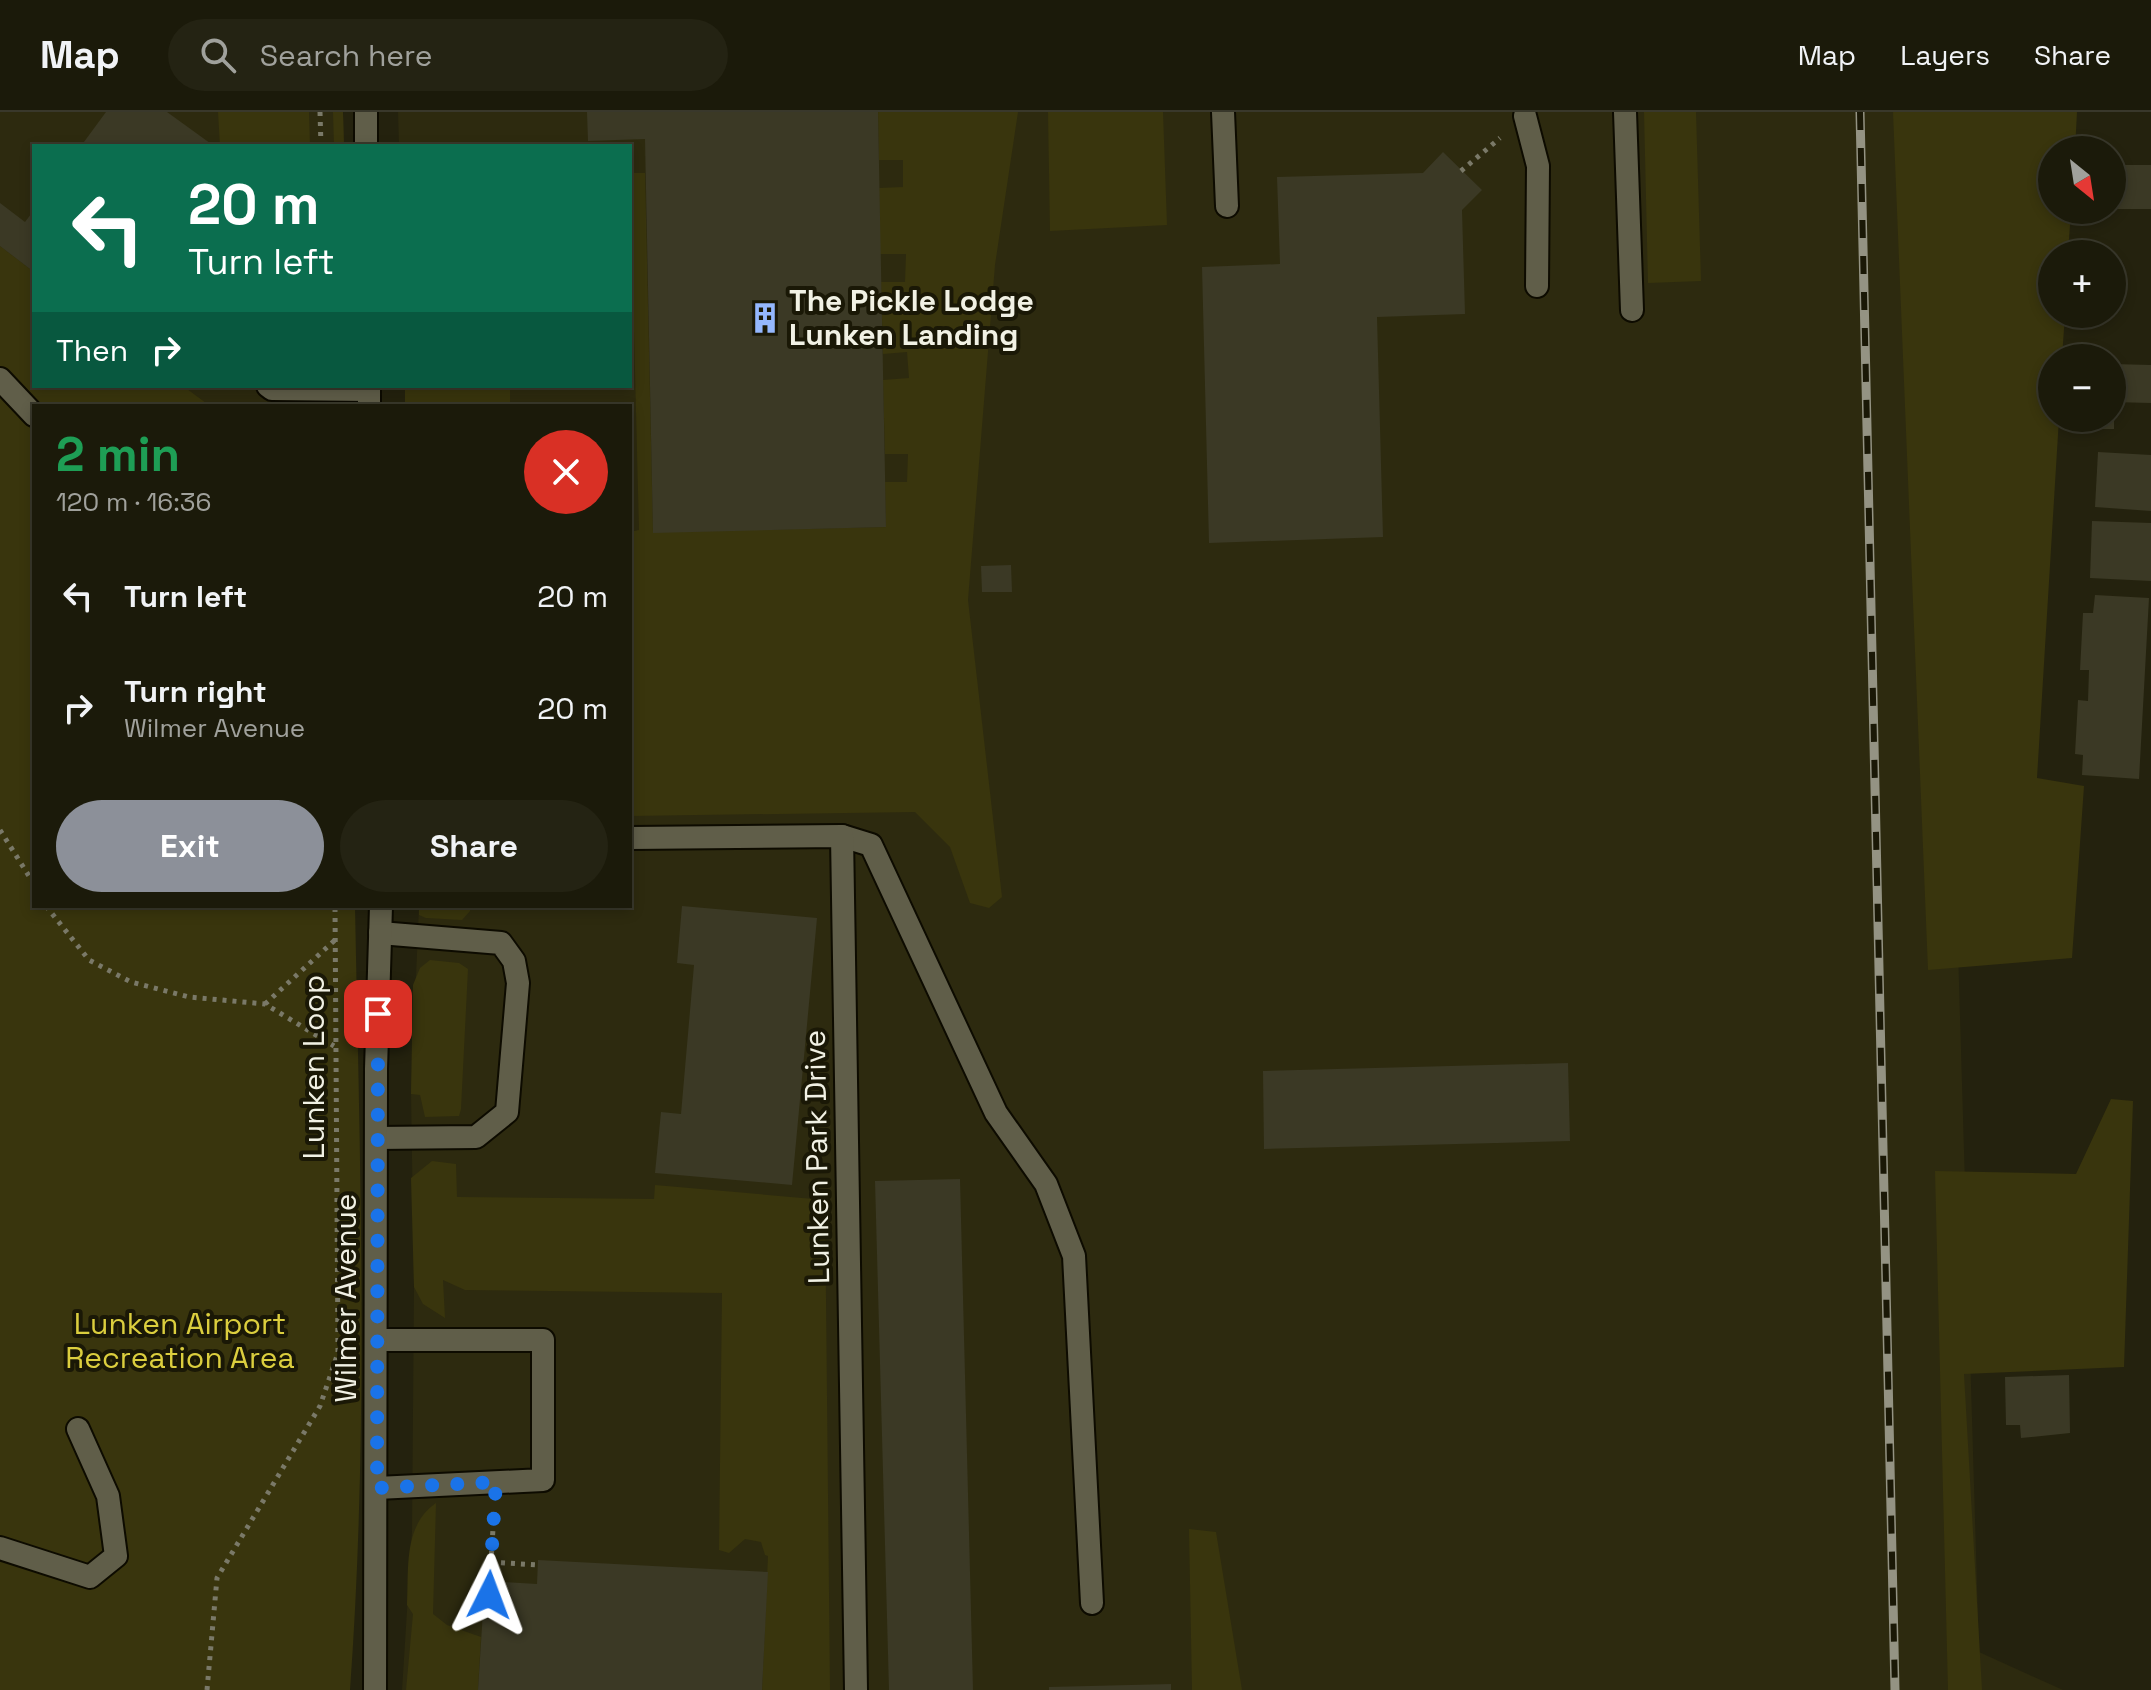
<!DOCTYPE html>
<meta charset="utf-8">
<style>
:root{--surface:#1b1a0a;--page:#242313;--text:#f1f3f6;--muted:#a0a19c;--line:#39382b;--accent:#8c9099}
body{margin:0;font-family:"Space Grotesk",sans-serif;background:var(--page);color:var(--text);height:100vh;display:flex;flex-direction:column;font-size:30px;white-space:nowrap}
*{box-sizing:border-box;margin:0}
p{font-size:26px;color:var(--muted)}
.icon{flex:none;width:44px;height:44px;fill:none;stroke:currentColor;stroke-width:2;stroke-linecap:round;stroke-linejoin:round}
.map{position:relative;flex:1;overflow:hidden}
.panel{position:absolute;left:32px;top:292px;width:600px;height:504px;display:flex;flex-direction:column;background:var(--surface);border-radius:0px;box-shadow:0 4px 12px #0003,0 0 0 2px var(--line)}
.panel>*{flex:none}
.banner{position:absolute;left:32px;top:32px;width:600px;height:244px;border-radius:0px;box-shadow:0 4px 12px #0003,0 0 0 2px var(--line);background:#0b6e4f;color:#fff;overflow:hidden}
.needle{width:52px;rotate:150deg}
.fabs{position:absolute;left:2038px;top:24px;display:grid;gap:16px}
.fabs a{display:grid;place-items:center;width:88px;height:88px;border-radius:50%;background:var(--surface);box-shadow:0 4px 12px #0003,0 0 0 2px var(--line);font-size:40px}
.pin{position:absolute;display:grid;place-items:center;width:68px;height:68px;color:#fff;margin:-34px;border-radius:16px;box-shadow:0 4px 12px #0006}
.me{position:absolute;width:88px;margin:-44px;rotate:3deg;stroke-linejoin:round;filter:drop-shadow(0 0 6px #0008)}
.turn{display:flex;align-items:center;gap:28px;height:168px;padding:0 24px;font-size:36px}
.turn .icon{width:104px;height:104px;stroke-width:2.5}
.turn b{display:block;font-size:56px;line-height:68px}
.then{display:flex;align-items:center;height:76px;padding:0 24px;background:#0003;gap:16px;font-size:30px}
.round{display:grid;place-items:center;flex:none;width:84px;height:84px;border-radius:42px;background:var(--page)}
.head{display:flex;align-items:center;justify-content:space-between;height:136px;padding:0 24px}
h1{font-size:48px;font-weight:800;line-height:60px;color:#1e9e55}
.cta{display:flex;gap:16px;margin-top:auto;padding:16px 24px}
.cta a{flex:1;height:92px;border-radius:48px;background:var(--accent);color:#fff;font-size:32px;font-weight:800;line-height:92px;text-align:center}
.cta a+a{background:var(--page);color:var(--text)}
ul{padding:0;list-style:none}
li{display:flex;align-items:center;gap:24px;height:112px;padding:0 24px}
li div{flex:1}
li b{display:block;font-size:30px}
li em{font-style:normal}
header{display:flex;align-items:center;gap:48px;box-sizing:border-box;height:112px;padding:0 40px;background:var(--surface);border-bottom:2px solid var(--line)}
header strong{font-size:38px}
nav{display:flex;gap:44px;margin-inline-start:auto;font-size:28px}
.search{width:560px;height:72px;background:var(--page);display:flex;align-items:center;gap:20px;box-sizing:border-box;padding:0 28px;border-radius:44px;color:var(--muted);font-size:30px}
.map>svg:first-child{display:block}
.built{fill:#2d2a0f}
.green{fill:#39350d}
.building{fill:#3b3925}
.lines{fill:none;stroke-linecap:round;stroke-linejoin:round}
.service-casing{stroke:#0d0b00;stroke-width:26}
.tertiary-casing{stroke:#0d0b00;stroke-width:26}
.path{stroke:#7a7968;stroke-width:5;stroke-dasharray:4 6;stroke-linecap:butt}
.service{stroke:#605e49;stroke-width:22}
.tertiary{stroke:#605e49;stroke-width:22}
.rail-casing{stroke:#949383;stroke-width:9}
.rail{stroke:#1a1806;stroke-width:6;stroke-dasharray:18;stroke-linecap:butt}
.route{stroke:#1a73e8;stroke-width:14;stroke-dasharray:0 25.2}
.labels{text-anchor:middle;stroke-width:8;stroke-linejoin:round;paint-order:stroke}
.poi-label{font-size:30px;font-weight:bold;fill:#f1f1e4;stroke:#1a1806;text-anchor:start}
.street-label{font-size:30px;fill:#f1f1e4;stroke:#1a1806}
.park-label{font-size:30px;fill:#dbce3e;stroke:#1a1806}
</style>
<header>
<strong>Map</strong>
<div class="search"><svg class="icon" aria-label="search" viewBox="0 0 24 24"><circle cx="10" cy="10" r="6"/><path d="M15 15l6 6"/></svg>Search here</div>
<nav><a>Map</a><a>Layers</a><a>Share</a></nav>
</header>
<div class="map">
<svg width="2151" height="1578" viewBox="0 0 2151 1578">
<rect width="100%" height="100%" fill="#24220e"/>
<g class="built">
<polygon points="0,0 343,0 344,34 34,34 34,213 0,189"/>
<polygon points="398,0 1933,0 1979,1540 2063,1578 402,1578 412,1419 414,1175 411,982 419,794 630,794 630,294 405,294 405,274 630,274 630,34 399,34"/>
<polygon points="121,274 347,274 348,294 149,294"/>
</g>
<g class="green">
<polygon points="218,0 309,0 310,34 220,34"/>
<polygon points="333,0 343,0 344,34 334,34"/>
<polygon points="878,0 1018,0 995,153 968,488 1002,785 989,796 970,791 950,735 915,700 630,704 630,420 639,418 630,61 645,61 653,420 886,415 885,370 907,370 908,342 885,342 883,268 909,266 907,240 883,242 881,170 905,170 906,142 880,142 879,76 903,75 903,48 879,48"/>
<polygon points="1048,0 1163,0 1167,113 1050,119"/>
<polygon points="1644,0 1696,0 1701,169 1648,171"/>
<polygon points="1893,0 2077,0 2075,38 2052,38 2052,98 2071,98 2068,142 2052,142 2052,202 2065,202 2062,246 2052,246 2052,306 2059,306 2037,666 2084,674 2072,846 1928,858"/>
<path d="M0,134L34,160V274H183L210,294H34V794H355C360,1056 369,1317 350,1578H0Z"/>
<rect x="405" y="274" width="105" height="20"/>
<polygon points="419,794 470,794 470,799 462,808 426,806 419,803"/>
<polygon points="430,848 459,851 468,857 461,997 459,1004 425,1005 420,983 411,982 413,873 420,856"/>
<polygon points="2111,987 2133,989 2124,1255 1964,1262 1982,1578 1948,1578 1935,1059 2076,1062"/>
<polygon points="432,1049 456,1052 457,1085 654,1087 655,1073 825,1088 830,1578 762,1578 768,1444 765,1443 761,1430 745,1427 729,1441 719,1438 722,1181 465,1178 443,1168 445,1206 423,1192 414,1175 411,1066"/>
<path d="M436,1391L433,1502L447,1513L481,1525L478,1578H406L413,1502L407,1493C409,1456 403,1414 436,1391Z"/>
<polygon points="1189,1417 1216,1420 1242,1578 1192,1578"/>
</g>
<g class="building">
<polygon points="106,0 167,0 214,34 81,34"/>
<polygon points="587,0 878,0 886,415 653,421 645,27 588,29"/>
<polygon points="1443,40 1482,78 1462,98 1465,202 1377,205 1383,425 1209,431 1202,155 1280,152 1277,65 1423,61"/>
<rect x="2112" y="53" width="39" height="44"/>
<polygon points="0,91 25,110 34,98 34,160 0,134"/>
<polygon points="2112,252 2151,253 2151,291 2112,290"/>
<polygon points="2058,306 2114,306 2114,317 2069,317 2069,310 2058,309"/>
<polygon points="2098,340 2151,343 2151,399 2095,395"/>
<polygon points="2092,409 2151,411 2151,469 2090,466"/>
<polygon points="1011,453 1012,480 982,480 981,454"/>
<polygon points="2095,483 2149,486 2139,667 2082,663 2083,643 2075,642 2078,588 2088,589 2089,558 2080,558 2083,501 2093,501"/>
<polygon points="682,794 817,806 792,1073 655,1061 661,1000 681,1002 694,853 677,851"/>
<polygon points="1568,951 1570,1029 1264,1037 1263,959"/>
<polygon points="960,1067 973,1578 889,1578 875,1069"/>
<polygon points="2069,1263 2070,1321 2021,1326 2020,1313 2006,1313 2005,1265"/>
<polygon points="538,1448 768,1460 762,1578 478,1578 484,1483 502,1484 503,1470 537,1472"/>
<polygon points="1171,1572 1171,1578 1049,1578 1049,1575"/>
</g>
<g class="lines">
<defs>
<g id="service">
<polyline points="1223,0 1227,94"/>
<polyline points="1625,0 1632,198"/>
<polyline points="1525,4 1538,54 1537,174"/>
<polyline points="0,267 34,303"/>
<polyline points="268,274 272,277 369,278"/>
<polyline points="842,724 871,733 996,1001 1046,1072 1074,1144 1092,1491"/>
<polyline points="630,726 842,724 856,1578"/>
<polyline points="376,1026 476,1025 507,1000 518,871 514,849 501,831 380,821"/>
<polyline points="376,1228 543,1228 543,1368 377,1376"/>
<polyline points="0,1436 90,1465 116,1444 108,1384 78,1317"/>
</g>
<g id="tertiary">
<polyline points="366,0 366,34"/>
<polyline points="369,274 369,294"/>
<polyline points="375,1578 376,957 381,794"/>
</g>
</defs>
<use href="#service" class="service-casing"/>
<use href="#tertiary" class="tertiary-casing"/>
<g class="path">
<polyline points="320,0 321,34"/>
<polyline points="1461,59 1500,26"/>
<polyline points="0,718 34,772"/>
<polyline points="46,794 89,848 131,870 189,885 265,892 334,934"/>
<polyline points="265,892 335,828"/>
<polyline points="491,1450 538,1453"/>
<polyline points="489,1483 494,1400"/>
<polyline points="207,1578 217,1466 320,1294 338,1241 335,794"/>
</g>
<use href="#service" class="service"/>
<use href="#tertiary" class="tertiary"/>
<defs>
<polyline id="rail" points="1860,0 1895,1578"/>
</defs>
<use href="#rail" class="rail-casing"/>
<use href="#rail" class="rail"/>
</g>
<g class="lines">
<polyline class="route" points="378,902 377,1376 496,1370 489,1483"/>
</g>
<defs>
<symbol id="building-bare" viewBox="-9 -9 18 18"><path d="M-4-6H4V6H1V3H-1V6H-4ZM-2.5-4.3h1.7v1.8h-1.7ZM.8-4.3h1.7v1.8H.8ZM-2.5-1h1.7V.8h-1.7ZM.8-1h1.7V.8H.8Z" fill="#94b7fd" stroke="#1a1806" stroke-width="2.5" paint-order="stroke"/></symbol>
</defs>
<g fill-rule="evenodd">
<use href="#building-bare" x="743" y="184" width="44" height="44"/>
</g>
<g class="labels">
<g class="poi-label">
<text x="789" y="199">The Pickle Lodge<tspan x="789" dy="34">Lunken Landing</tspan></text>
</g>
<g class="street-label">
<text transform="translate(314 955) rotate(-90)" y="10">Lunken Loop</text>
<text transform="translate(817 1045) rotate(-91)" y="10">Lunken Park Drive</text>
<text transform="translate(346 1186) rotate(-90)" y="10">Wilmer Avenue</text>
</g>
<g class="park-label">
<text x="180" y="1222">Lunken Airport<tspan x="180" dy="34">Recreation Area</tspan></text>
</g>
</g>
</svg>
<div class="fabs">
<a><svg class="needle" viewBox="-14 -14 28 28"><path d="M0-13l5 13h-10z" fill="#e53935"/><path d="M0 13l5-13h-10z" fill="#a0a19c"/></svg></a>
<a>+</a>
<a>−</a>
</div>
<div class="pin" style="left:378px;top:902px;background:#d93025"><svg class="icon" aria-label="arrive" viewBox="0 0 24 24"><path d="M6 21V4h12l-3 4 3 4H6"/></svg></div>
<svg class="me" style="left:489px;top:1483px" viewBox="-20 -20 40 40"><path d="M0-17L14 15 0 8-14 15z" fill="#1a73e8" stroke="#fff" stroke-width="4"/></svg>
<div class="banner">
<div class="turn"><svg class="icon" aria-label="left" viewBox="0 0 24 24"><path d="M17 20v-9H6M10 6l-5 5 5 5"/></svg><div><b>20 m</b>Turn left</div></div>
<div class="then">Then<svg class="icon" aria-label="right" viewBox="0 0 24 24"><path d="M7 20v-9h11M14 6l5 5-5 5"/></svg></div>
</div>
<section class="panel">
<div class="head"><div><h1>2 min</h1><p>120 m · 16:36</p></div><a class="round" style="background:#d93025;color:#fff"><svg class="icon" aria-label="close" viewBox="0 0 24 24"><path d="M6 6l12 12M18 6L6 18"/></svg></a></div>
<ul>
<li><svg class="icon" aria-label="left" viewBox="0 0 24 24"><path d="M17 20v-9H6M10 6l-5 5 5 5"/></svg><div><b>Turn left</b></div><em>20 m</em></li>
<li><svg class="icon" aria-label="right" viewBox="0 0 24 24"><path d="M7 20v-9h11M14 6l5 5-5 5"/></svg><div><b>Turn right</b><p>Wilmer Avenue</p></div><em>20 m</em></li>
</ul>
<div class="cta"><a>Exit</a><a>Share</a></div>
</section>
</div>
